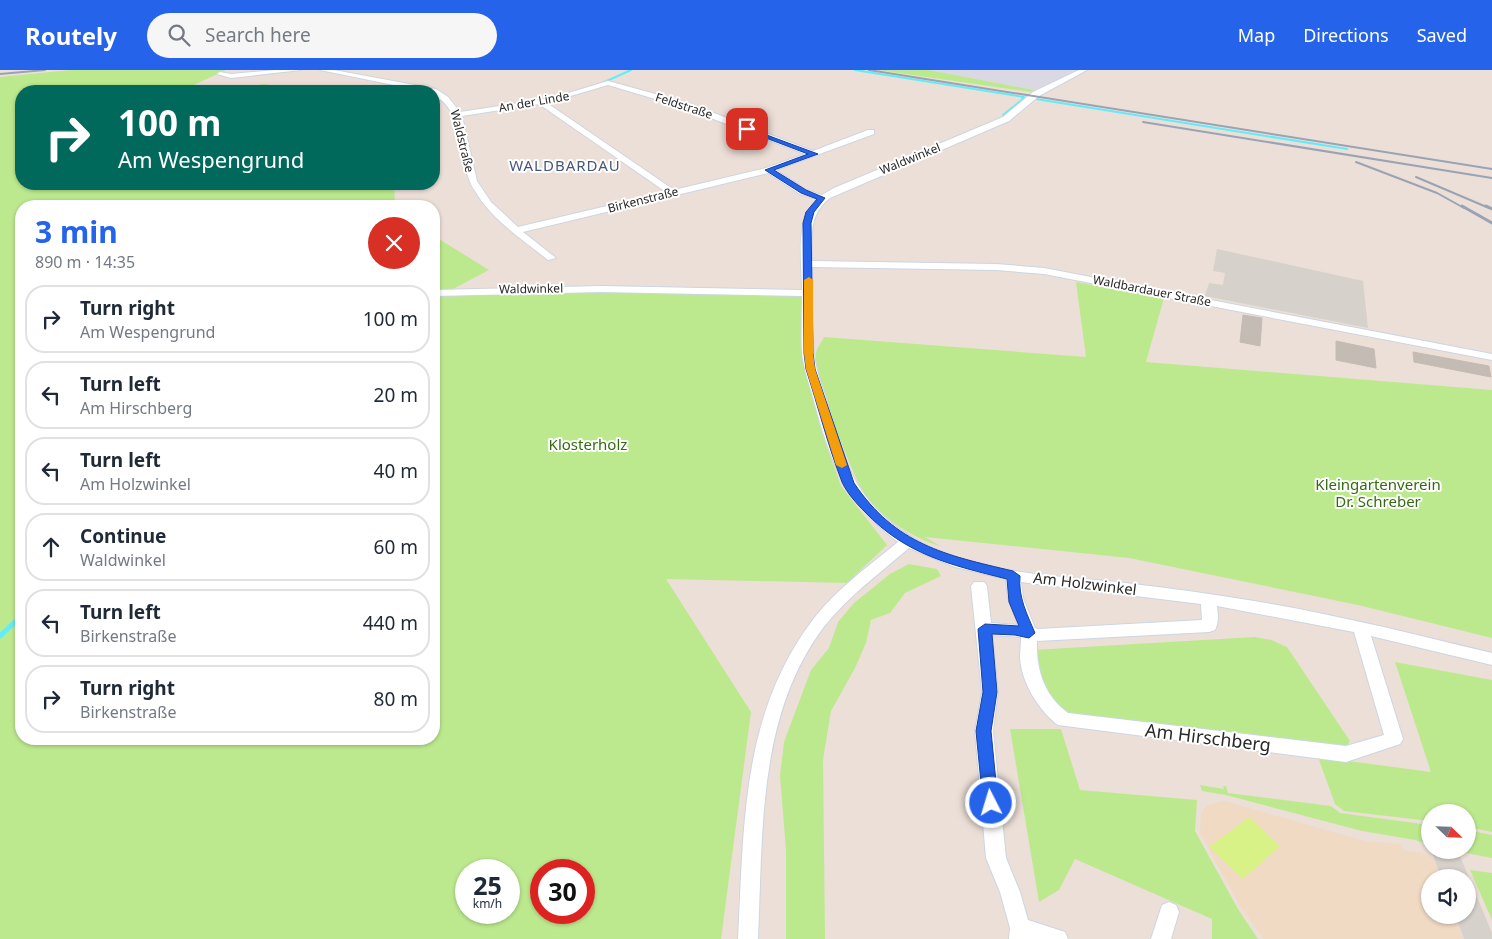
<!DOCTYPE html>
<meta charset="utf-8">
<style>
:root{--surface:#fff;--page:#f6f6f7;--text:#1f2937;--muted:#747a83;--line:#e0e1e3;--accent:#2563eb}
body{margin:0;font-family:"Noto Sans",sans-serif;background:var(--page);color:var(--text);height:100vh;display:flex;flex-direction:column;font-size:19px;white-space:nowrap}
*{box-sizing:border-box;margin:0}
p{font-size:16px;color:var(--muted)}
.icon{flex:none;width:28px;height:28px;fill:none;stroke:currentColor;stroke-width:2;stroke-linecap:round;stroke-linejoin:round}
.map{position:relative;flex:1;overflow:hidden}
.panel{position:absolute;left:15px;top:130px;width:425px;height:545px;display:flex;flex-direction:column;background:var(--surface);border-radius:20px;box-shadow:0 1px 4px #0004}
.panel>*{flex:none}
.banner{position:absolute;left:15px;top:15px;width:425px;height:105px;border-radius:20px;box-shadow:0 1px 4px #0004;background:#00695c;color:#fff;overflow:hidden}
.needle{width:32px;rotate:113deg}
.fabs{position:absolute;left:1421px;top:734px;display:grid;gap:10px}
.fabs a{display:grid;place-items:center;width:55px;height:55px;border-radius:50%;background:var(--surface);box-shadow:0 1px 4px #0004;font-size:25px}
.speed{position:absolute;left:455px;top:789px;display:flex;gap:10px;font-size:25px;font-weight:700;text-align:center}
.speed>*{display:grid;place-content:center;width:65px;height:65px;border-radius:50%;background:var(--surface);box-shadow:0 1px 4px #0004;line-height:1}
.speed small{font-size:12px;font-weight:400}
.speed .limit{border:8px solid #d22;background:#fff;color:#111}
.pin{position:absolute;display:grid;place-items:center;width:42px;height:42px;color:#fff;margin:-21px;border-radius:10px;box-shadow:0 2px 8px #0006}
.me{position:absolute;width:55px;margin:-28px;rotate:355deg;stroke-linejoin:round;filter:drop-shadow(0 0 4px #0008)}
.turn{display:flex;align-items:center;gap:18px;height:105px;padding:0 20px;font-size:22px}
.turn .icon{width:65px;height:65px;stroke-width:2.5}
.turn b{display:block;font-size:35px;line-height:42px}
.round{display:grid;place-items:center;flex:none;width:52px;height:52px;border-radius:26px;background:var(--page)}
.headline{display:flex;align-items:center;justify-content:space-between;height:85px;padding:0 20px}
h1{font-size:30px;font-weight:700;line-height:38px;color:var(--accent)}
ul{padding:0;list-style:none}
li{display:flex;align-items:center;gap:15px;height:68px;margin:0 10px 8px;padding:0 10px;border:2px solid var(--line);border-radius:20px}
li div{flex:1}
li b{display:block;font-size:19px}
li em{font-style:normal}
header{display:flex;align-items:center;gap:30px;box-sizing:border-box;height:70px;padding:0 25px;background:var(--accent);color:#fff}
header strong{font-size:24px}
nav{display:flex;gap:28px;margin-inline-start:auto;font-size:18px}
.search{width:350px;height:45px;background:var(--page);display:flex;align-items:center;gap:12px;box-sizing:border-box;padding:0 18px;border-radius:28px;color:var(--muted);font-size:19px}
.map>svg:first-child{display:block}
.industrial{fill:#dad9e3}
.education{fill:#f0dac4}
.green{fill:#bde98e;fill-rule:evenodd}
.pitch{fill:#d8f288}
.plaza{fill:#d7d1cb}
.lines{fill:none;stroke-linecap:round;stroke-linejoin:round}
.stream-far2{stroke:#5fedfa;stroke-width:2}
.stream-far1{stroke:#5fedfa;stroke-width:4}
.stream{stroke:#5fedfa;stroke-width:5}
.building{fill:#c3bbb4;stroke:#c7bbb1}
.minor-casing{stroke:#cdd5e3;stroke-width:2}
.minor{fill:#fff;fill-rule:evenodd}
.rail-far1{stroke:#9aa3b4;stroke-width:2}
.rail{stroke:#9aa3b4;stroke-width:3}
.route{fill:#2563eb;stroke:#184099}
.slow{fill:#f59e0b}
.labels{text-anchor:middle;stroke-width:4;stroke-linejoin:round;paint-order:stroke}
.far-street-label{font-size:12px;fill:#282828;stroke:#fff}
.far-quarter-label{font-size:15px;letter-spacing:1px;fill:#44587c;stroke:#fff}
.park-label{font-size:15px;fill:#346a12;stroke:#fff}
.street-label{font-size:15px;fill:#282828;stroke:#fff}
.near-street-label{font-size:18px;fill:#282828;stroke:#fff}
</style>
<header>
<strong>Routely</strong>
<div class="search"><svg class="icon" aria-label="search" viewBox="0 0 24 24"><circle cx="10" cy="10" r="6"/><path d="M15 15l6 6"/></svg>Search here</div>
<nav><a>Map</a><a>Directions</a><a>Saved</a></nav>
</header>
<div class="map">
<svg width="1492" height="869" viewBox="0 0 1492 869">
<rect width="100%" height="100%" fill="#ecdfd7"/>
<polygon class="industrial" points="929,0 1078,0 1034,20"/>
<polygon class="education" points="1224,731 1365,771 1401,774 1404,780 1422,783 1434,789 1441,807 1430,808 1430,845 1455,845 1463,869 1264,869 1240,836 1200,763 1201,743 1207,735"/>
<g class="green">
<path d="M70,0H226L185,19L187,21H21V114H394L395,136H21V669H434V166L489,200L453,219L804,225L803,284L822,363L841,416L887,475L847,513L666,509L751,642L721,869H0V7ZM466,800H509V842H466ZM541,800H584V842H541Z"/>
<polygon points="878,0 929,0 1034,20 1031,22"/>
<polygon points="264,14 302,21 224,21"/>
<path d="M1076,212L1164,228L1146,292L1492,320V568L1358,535L1129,488L925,467L940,476C913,468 885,450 867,428C854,410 813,305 816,284C816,278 822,272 824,267L1086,287Z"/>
<polygon points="909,494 937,499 941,506 905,523 890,543 871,550 866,573 855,598 831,641 823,690 825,869 786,869 786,780 780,706 784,672 811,600 829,578 838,552 854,533 890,504"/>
<polygon points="1255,567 1271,570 1287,577 1350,671 1345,679 1058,642 1050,635 1032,580"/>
<polygon points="1395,592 1492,610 1492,762 1468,757 1468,742 1430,742 1430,751 1344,741 1335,734 1318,687 1431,702"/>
<polygon points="1010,659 1061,659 1080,720 1197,730 1195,761 1238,839 1258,869 1212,869 1212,849 1075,789 1059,820 1039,832"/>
<polygon points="1200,715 1224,719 1223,716 1226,716 1228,723 1331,736 1340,743 1430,755 1430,775 1415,770 1362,761 1226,725 1202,721"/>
<polygon points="1468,760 1492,765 1492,788 1451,780 1468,780"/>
<polygon points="1470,800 1492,803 1492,850"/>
</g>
<polygon class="pitch" points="1249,747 1280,776 1243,809 1209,777"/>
<g class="plaza">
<polygon points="1217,179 1363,211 1368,258 1205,226 1209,213 1223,215 1225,203 1213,201"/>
<polygon points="1431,780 1459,784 1492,863 1492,869 1464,869 1455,845 1468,845 1468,808 1441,807"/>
</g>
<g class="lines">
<g class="stream-far2">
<polyline points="855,0 1024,27"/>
<polyline points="600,14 631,0"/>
<polyline points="1036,29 1347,79"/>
<polyline points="1003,45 1023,29 1022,27"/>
</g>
<polyline class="stream-far1" points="10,556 21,546"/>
<polyline class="stream" points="0,566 12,555"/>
</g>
<g class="building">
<polygon points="1243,245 1262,248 1260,276 1240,272"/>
<polygon points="1336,271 1374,279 1376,298 1336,290"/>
<polygon points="1413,282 1489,296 1491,307 1414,292"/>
</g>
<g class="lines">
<defs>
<g id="minor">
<polygon points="275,0 301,0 231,8 217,4 220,2 231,4"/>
<path d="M320,0H334L436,19L448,27L460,42L552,28L608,11L688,33L813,81L868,60H874V64L776,100L806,120L822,125L834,118L1003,47L1033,22L1079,0H1087L1039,26L1009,51L830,128C808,145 812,166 812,191L996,194L1044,198L1492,284V290L1044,204L996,200L812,197C813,225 811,253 814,282C815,297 820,311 825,325C835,362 845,402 870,432C930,504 1040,504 1125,513C1169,518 1212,524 1254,531C1334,544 1413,564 1492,583V595L1371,566L1403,669L1400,674L1346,692L1058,655C1039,641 1021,612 1020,587C1020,581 1021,574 1021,567L992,565L998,622L993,661L1006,788L1020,822L1028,850L1065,862L1068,869H1009L1010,858L1000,822L986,788L975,661L982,622L971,516L974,512H984L987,516L991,553L1018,555L1008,528L1006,509L955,497L909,478C880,503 847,527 823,558C757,647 763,763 758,869H738C744,757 741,645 812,551C835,520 869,496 898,472C845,432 831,393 814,331C810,316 804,300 802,283C801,265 802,245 802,226L601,222L434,226V220L601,216L802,220C802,190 794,152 817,129L800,124L768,103L523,162L556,188L548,190C522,169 492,150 475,121C456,91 468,44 434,25V21H423ZM608,15L682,37L805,84L766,98L674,120L547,33ZM539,34L666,122L518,157L491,132L477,111L462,46ZM1021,512L1201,534L1202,550L1038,559L1035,558L1023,528ZM1217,536L1354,562L1384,665L1346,676L1068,643C1044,626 1036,599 1037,571L1209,562L1215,560C1219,552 1218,545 1217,536Z"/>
<polygon points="1169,832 1176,835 1179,842 1171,869 1151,869 1162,835"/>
</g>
</defs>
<use href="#minor" class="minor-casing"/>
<use href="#minor" class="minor"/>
<g class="rail-far1">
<polyline points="869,0 1492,99"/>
<polyline points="0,4 45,0"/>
<polyline points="1143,52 1492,108"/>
<polyline points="1356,92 1437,123 1464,138"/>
<polyline points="1416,107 1489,138"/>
</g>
<g class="rail">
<polyline points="1462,136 1492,153"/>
<polyline points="1486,136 1492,139"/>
</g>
</g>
<path class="route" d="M745,57L818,84L774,100L806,120L825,128L814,142L811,153L813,283L815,299L854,413C896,475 945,485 1013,501L1020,506C1018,527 1027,544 1035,563L1029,568L1015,565L992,564L997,622L991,661L998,733L996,738L991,740L985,738L983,733L976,661L983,622L978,559L985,554L1019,556L1009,532L1007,509C951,495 906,485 865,442C856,433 847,423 842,412C828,376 818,336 806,299L804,283L803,153L806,142L817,129L801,123L765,100L808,84L745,60Z"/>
<polygon class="slow" points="809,207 813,210 813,283 815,299 847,395 842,398 836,395 806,299 804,283 804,210"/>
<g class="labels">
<g class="far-street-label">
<text transform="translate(534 32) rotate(-10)" y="4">An der Linde</text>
<text transform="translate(684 36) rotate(18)" y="4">Feldstraße</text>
<text transform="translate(462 71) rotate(76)" y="4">Waldstraße</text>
<text transform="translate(910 89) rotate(-22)" y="4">Waldwinkel</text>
<text transform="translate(643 130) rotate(-14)" y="4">Birkenstraße</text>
<text transform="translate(531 219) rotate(-1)" y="4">Waldwinkel</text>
<text transform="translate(1152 221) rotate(11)" y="4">Waldbardauer Straße</text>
</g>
<g class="far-quarter-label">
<text x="565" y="101">WALDBARDAU</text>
</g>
<g class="park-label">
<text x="588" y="380">Klosterholz</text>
<text x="1378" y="420">Kleingartenverein<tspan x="1378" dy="17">Dr. Schreber</tspan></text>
</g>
<g class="street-label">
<text transform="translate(1085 514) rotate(7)" y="5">Am Holzwinkel</text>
</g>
<g class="near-street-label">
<text transform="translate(1208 668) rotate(7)" y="6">Am Hirschberg</text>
</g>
</g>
</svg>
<div class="fabs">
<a><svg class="needle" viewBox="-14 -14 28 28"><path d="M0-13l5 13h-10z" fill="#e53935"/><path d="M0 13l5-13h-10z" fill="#747a83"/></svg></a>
<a><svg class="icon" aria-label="sound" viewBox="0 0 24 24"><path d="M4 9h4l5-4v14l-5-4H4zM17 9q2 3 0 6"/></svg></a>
</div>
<div class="speed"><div>25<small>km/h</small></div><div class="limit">30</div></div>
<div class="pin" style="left:747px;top:59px;background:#d93025"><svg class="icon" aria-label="arrive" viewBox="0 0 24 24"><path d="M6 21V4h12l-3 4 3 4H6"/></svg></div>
<svg class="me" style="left:991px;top:733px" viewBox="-20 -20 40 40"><circle r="17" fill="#2563eb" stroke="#fff" stroke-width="3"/><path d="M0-11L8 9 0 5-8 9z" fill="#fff"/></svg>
<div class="banner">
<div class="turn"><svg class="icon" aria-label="right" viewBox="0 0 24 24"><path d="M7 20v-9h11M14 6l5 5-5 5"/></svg><div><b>100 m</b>Am Wespengrund</div></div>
</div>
<section class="panel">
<div class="headline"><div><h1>3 min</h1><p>890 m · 14:35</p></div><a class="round" style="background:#d93025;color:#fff"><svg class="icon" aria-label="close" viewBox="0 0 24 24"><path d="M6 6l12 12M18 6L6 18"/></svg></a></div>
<ul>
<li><svg class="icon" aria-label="right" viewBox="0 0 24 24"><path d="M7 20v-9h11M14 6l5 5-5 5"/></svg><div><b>Turn right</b><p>Am Wespengrund</p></div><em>100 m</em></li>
<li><svg class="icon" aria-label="left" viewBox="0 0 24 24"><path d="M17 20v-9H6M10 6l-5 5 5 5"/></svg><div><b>Turn left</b><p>Am Hirschberg</p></div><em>20 m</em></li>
<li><svg class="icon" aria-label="left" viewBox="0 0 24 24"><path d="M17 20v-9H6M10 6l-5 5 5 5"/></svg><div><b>Turn left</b><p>Am Holzwinkel</p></div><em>40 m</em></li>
<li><svg class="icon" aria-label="ahead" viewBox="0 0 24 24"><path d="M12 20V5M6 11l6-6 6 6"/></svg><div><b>Continue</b><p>Waldwinkel</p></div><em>60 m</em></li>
<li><svg class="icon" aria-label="left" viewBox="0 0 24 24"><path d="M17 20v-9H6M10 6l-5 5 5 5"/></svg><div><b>Turn left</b><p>Birkenstraße</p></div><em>440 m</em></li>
<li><svg class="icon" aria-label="right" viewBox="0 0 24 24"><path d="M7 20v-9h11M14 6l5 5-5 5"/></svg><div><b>Turn right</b><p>Birkenstraße</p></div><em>80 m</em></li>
</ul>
</section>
</div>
